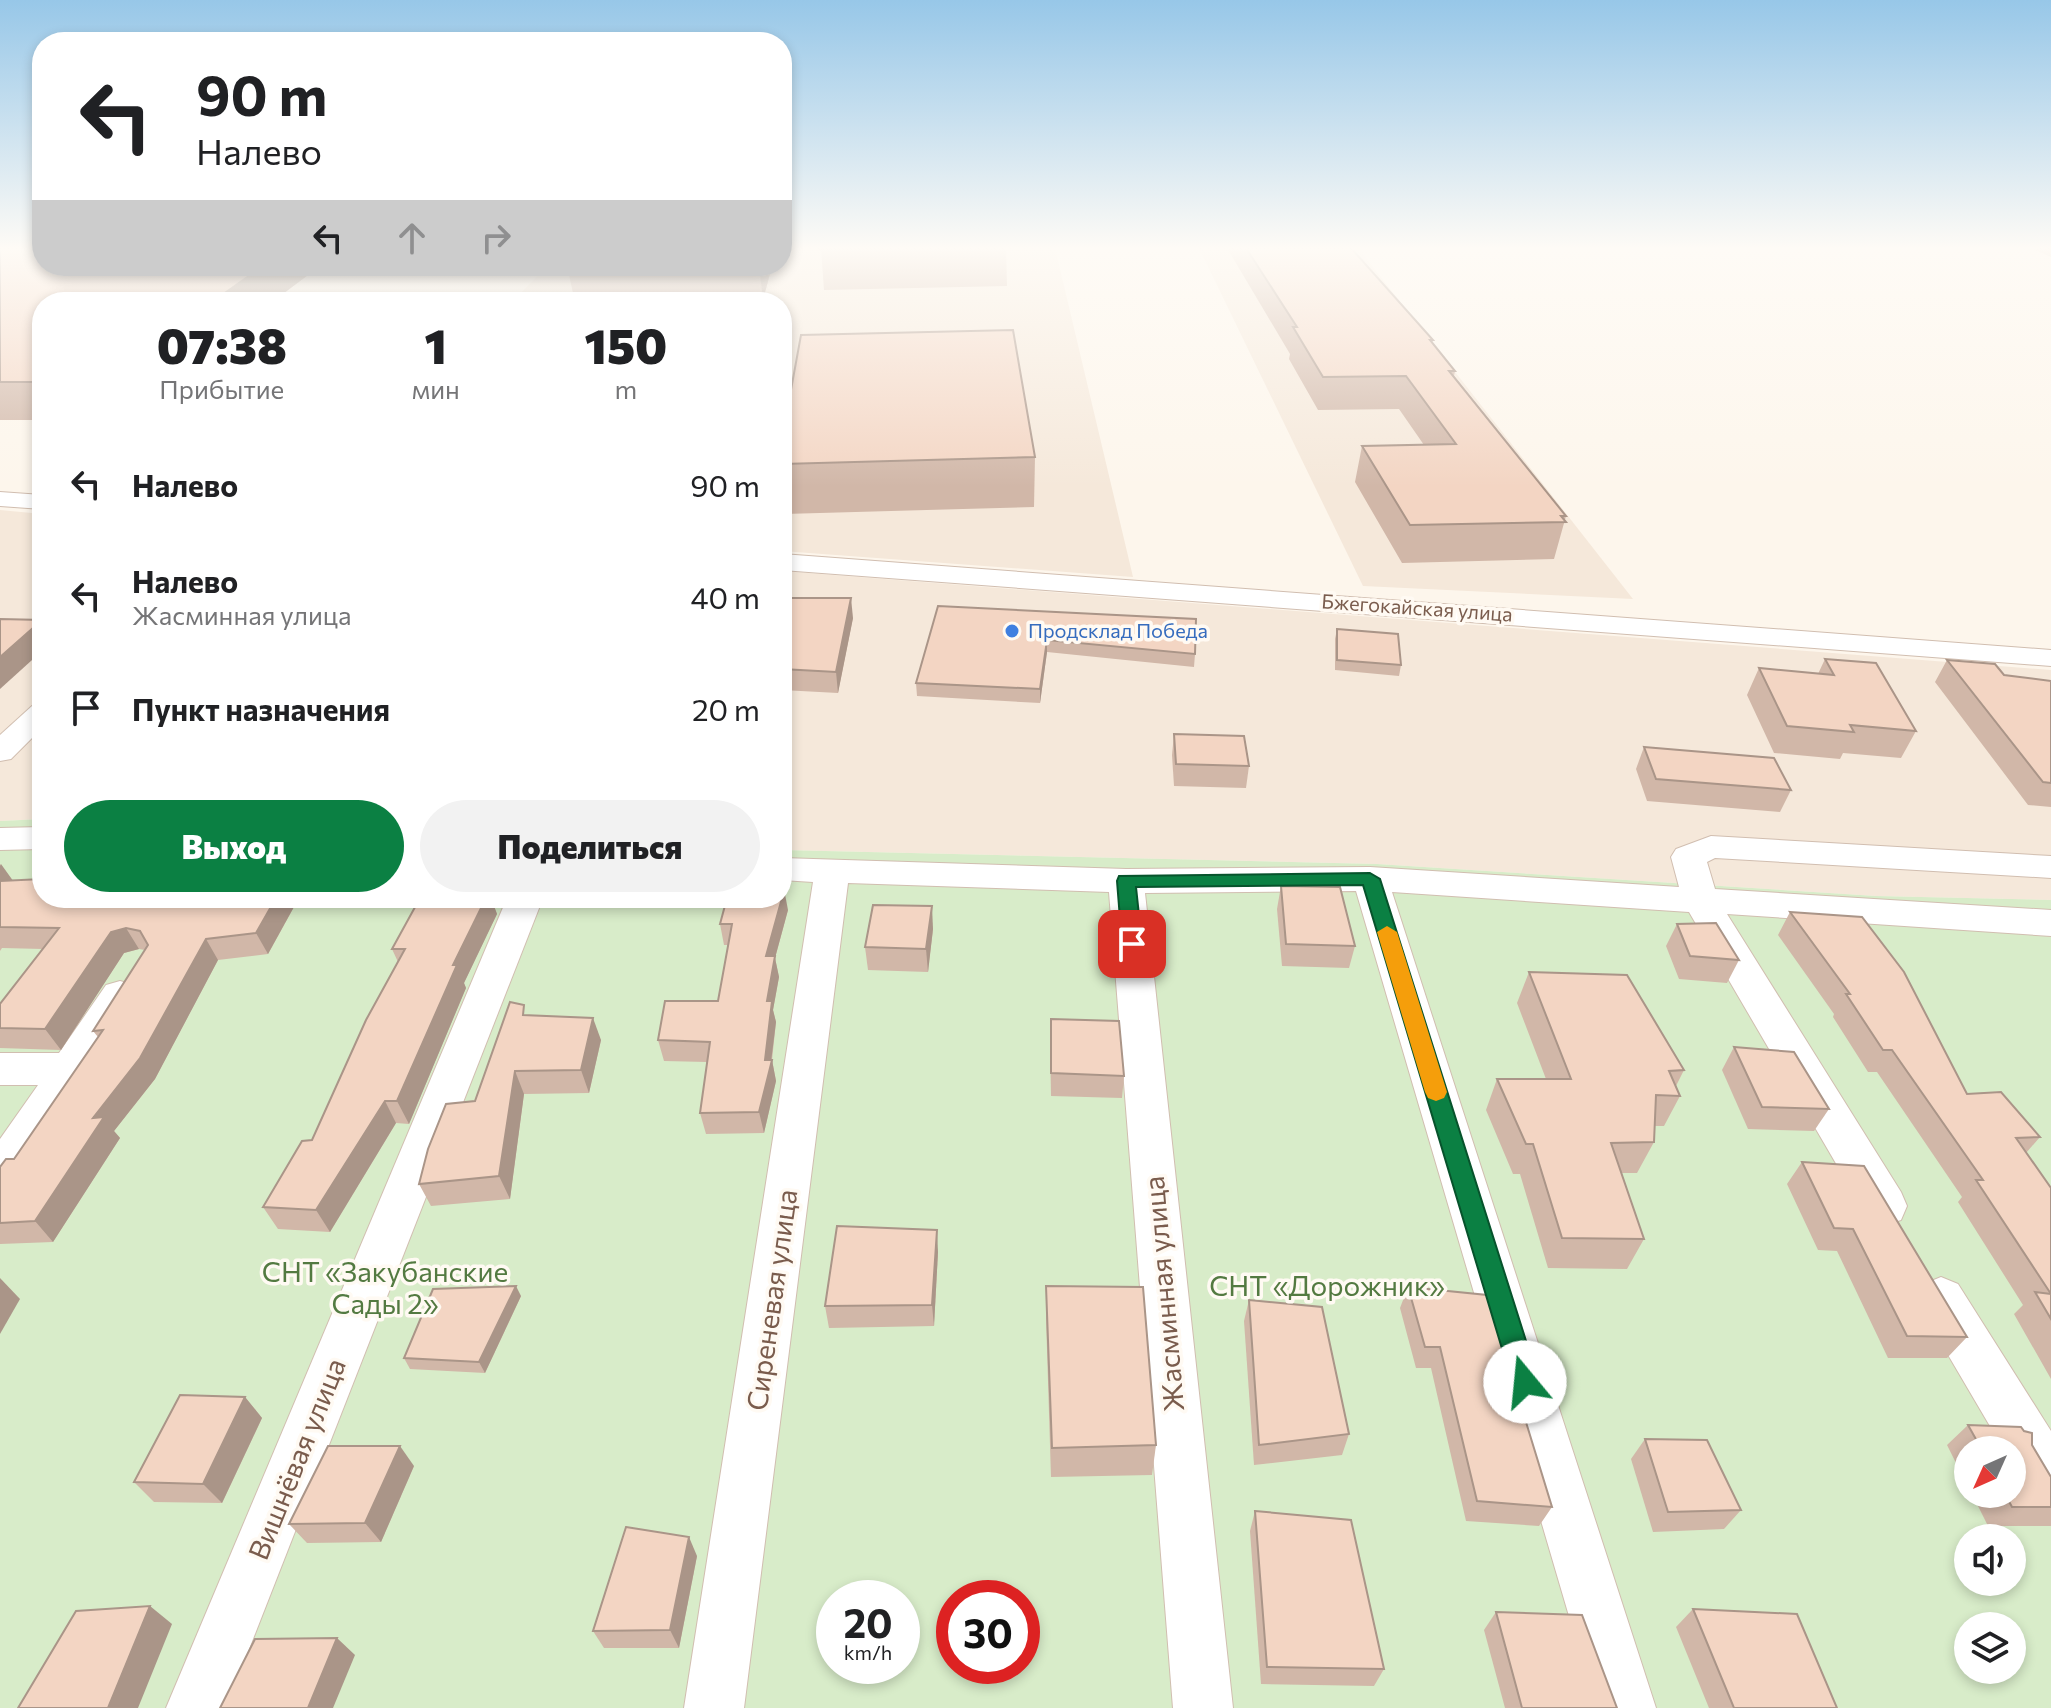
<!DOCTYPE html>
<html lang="ru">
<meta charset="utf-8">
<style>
:root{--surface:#fff;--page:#f2f2f2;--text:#202124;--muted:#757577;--accent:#0b8043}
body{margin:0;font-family:Commissioner,sans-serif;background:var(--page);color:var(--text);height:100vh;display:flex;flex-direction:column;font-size:30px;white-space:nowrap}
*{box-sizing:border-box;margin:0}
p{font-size:26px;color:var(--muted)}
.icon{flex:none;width:44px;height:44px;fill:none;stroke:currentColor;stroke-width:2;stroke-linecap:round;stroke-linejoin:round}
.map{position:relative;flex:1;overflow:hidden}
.sheet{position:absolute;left:32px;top:292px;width:760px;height:616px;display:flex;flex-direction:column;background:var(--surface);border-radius:32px;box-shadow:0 4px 12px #0003}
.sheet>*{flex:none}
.guide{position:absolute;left:32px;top:32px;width:760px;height:244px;border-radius:32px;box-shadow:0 4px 12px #0003;background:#fff;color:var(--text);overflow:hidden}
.needle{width:52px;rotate:225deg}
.fabs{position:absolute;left:1954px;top:1436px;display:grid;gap:16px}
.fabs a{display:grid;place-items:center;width:72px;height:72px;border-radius:50%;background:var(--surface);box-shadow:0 4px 12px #0003;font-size:40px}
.speed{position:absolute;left:816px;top:1580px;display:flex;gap:16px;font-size:40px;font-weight:700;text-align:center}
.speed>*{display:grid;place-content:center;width:104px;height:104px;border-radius:50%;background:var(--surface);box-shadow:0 4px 12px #0003;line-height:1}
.speed small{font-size:20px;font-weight:400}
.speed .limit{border:12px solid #d22;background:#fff;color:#111}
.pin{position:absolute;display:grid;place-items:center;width:68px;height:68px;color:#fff;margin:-34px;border-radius:16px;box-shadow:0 4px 12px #0006}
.me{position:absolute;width:88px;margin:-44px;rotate:343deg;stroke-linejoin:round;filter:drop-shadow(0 0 6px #0008)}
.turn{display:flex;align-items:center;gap:28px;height:168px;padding:0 32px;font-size:36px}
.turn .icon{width:104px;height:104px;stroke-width:2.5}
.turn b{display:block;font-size:56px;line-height:68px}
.lanes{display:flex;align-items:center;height:76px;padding:0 32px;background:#0003;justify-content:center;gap:40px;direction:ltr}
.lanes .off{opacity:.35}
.eta{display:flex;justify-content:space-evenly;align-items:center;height:136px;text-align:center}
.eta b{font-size:48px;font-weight:800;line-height:56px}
.button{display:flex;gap:16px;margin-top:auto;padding:16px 32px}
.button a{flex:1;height:92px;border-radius:48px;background:var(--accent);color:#fff;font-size:32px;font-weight:800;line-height:92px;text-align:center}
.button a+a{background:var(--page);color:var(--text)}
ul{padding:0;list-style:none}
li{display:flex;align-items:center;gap:24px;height:112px;padding:0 32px}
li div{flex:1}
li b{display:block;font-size:30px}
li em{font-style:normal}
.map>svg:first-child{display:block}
.residential{fill:#f5e8da}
.green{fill:#d8ecc9;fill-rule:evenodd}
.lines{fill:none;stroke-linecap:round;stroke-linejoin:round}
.minor-casing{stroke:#d1beb0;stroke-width:2}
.minor{fill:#fff;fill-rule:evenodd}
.wall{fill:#d1b7a8}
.shaded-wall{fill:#aa9588}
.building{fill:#f3d5c3;stroke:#aa9588;stroke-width:2}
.route{fill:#0b8043;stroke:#07532c;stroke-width:2}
.slow{fill:#f59e0b}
.shop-dot{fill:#3f7fe0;stroke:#fffaf3;stroke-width:3}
.labels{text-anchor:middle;stroke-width:7;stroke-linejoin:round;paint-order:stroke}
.far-street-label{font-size:20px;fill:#7a5c4d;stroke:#fffaf3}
.far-shop-label{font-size:20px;fill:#366cbe;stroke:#fffaf3;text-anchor:start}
.near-park-label{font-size:28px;fill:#537a41;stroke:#fffaf3}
.near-street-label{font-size:28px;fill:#7a5c4d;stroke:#fffaf3}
</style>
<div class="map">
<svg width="2051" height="1708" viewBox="0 0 2051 1708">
<rect width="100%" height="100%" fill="#fdf6ec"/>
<g class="residential">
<polygon points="782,248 1055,248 1133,577 782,551 782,302 512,302 547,266 782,266"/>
<polygon points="1199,248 1358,248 1633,599 1363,586"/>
<polygon points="0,510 42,514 42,819 0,821"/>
<polygon points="782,571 2051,670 2051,900 1876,896 1377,864 782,850"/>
</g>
<path class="green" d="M42,819V898H782V850L1377,864L1876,896L2051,900V1708H0V821ZM1968,1450H2012V1494H1968ZM1968,1538H2012V1582H1968ZM834,1598H902V1666H834ZM954,1598H1022V1666H954ZM1968,1626H2012V1670H1968Z"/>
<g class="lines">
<defs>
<g id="minor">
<polygon points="0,492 42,495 42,509 0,506"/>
<polygon points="782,554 2051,650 2051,666 782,570"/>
<polygon points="42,703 42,728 11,759 0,761 0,735 32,706"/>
<polygon points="42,827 42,849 0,850 0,828"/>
<polygon points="1711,836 2051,856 2051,878 1715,858 1707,862 1715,889 2051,910 2051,936 1727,914 1901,1192 1907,1206 1901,1220 1885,1225 1869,1220 1689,912 1392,892 1656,1708 1596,1708 1356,891 1145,893 1233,1708 1173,1708 1109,892 848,883 744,1708 684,1708 813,882 782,880 782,858 1126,869 1370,867 1679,887 1671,857 1676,849"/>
<polygon points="507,898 543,898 226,1708 166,1708"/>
<polygon points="120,981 134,985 139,995 134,1005 88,1080 84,1082 15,1188 0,1194 0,1139 38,1085 0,1085 0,1053 59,1053 106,985"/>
<polygon points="1941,1277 1958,1284 2051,1431 2051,1507 2032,1499 2012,1464 2012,1450 2004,1450 1924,1314 1917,1299 1924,1284"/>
</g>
</defs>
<use href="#minor" class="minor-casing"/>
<use href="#minor" class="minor"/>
</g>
<g class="wall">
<polygon points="0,248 42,266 320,266 272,302 42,302 42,420 0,420"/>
<polygon points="821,248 1006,248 1007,286 824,290"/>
<polygon points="1227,248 1351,248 1433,340 1432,343 1455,371 1454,376 1566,516 1554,559 1402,563 1355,482 1362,446 1424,445 1399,409 1318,410 1289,359 1290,354"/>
<polygon points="2031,248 2051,248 2051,257"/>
<polygon points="567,266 772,266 763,300 651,302 575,302"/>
<polygon points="782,439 1035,457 1034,507 784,514 782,499"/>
<polygon points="938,606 1195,654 1194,667 1047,652 1040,703 917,696 916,683"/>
<polygon points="853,618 838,693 782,690 782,629"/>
<polygon points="1337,629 1401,665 1399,676 1335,670 1335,639"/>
<polygon points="1825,659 1916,731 1901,758 1843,753 1840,759 1774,753 1747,695 1759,668 1818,674"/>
<polygon points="1947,660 2004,675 2051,681 2051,807 2028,805 1935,682"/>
<polygon points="1174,734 1249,766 1246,788 1174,786 1172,755"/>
<polygon points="1644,747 1791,790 1780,812 1647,801 1636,769"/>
<polygon points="0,864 13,881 42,898 292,898 295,905 268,954 218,960 155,1079 114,1131 120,1138 53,1242 0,1244 0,1167 14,1159 98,1037 93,1031 145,950 139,949 124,953 61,1050 0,1048 0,1004 43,949 2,948 0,951"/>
<polygon points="1281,886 1355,946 1349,968 1282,966 1277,909"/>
<polygon points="420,898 491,898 497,914 464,983 466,988 409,1124 396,1123 330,1232 278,1229 263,1207 312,1140 398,962 392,949"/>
<polygon points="788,910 775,958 779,977 773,1010 776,1022 772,1060 776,1081 764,1133 706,1134 700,1113 707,1062 664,1061 658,1040 718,1001 728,945 724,945 720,924"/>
<polygon points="1790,912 1967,1094 2040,1137 2026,1153 2051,1188 2051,1379 2014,1314 2023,1305 1958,1202 1962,1197 1877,1072 1868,1072 1833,1017 1834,1014 1778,935"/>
<polygon points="1677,924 1739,960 1727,983 1679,979 1666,946"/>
<polygon points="933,929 928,972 868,970 865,947"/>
<polygon points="1529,972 1684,1070 1676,1086 1680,1096 1664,1126 1654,1126 1654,1142 1637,1173 1621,1173 1644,1239 1627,1269 1548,1268 1520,1174 1513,1174 1486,1110 1497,1079 1546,1079 1517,1003"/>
<polygon points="528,1015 601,1040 589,1093 524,1094 510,1199 431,1206 419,1184 475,1101"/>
<polygon points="1050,1041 1124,1076 1122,1098 1051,1096"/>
<polygon points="1734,1047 1829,1109 1814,1131 1748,1129 1722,1070"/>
<polygon points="1802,1162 1967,1337 1947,1358 1888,1358 1837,1251 1818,1250 1787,1184"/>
<polygon points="938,1252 934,1326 829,1328 825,1306"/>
<polygon points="1046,1286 1156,1445 1152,1475 1051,1477 1046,1318"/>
<polygon points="1408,1287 1552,1507 1539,1526 1466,1521 1431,1368 1416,1368 1400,1308"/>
<polygon points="521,1296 485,1373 410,1369 404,1358"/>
<polygon points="1249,1300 1349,1434 1342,1455 1254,1465 1244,1321"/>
<polygon points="245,1397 262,1418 222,1503 154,1502 134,1482"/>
<polygon points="1968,1425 2032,1445 2051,1477 2051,1526 1988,1526 1972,1494 2012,1494 2012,1450 1968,1450 1968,1487 1947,1445"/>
<polygon points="1645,1439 1741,1510 1724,1529 1653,1532 1631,1459"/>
<polygon points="414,1466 381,1542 307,1543 289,1524"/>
<polygon points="1255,1511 1384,1669 1374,1686 1261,1684 1250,1531"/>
<polygon points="697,1556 679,1648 604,1648 593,1631"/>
<polygon points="1693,1609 1837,1708 1709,1708 1676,1627"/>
<polygon points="1496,1612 1617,1708 1505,1708 1484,1630"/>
</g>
<g class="shaded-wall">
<polygon points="263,266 320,266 272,302 212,302"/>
<polygon points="759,266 772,266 763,300"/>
<polygon points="851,598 853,618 838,693 836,672"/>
<polygon points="42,620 42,651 0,689 0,657"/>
<polygon points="1047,640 1047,652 1040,703 1040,689"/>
<polygon points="1,864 16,885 0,898 0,866"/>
<polygon points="784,889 788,910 775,958 779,977 773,1010 776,1022 771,1062 772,1060 776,1081 764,1133 759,1112 767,1001 766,956"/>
<polygon points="276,898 292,898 295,905 268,954 256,933"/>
<polygon points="486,898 491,898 497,914 464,983 466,988 409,1124 397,1101 453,965"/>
<polygon points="932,906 933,929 928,972 926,949"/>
<polygon points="126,928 139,949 124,953 61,1050 45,1029 111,932"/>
<polygon points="206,939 218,960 155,1079 114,1131 120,1138 53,1242 35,1221 93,1118"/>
<polygon points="593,1018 601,1040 589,1093 581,1070"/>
<polygon points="515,1071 524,1094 510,1199 499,1176"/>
<polygon points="385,1101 396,1123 330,1232 316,1210"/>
<polygon points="937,1230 938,1252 934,1326 932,1305"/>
<polygon points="0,1278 20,1299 0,1334"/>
<polygon points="516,1286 521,1296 485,1373 479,1362"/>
<polygon points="245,1397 262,1418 222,1503 203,1484"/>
<polygon points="400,1446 414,1466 381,1542 365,1523"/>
<polygon points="689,1537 697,1556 679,1648 670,1630"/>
<polygon points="150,1606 172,1624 138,1708 108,1708"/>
<polygon points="337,1638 355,1655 333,1708 308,1708"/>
</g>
<g class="building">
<polygon points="0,248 42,248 42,266 263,266 212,302 42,302 42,382 0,382"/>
<polygon points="821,248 881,248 820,249"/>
<polygon points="1246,248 1351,248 1433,340 1430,340 1455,371 1449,371 1566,516 1561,516 1566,522 1410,525 1362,446 1456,444 1406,376 1323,377 1293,327 1297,327"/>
<polygon points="1013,330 1035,457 782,464 782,439 801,335"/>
<polygon points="791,598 851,598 836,672 782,669 782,629"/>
<polygon points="938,606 1196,619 1195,654 1047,640 1040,689 916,683"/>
<polygon points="0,619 42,620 0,657"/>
<polygon points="1337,629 1398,634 1401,665 1337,660"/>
<polygon points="1825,659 1876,663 1916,731 1850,725 1854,732 1787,726 1759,668 1834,675"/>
<polygon points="1947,660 1995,664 2004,675 2051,681 2051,783 2043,782"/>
<polygon points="1174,734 1244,736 1249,766 1176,764"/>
<polygon points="1644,747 1774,758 1791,790 1656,779"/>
<polygon points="42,879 42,898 276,898 256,933 206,939 140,1058 93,1118 104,1117 35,1221 0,1223 0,1167 6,1159 14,1159 103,1030 93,1031 148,945 140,931 126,928 111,932 45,1029 0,1028 0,1004 59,928 0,927 0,881"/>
<polygon points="1281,886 1340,887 1355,946 1286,944"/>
<polygon points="420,898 486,898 453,965 457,965 397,1101 385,1101 316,1210 263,1207 302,1141 312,1140 366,1020 405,949 392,949"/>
<polygon points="727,898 782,898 766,956 775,956 767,1001 772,1001 765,1060 772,1060 759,1112 700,1113 710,1042 658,1040 665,1001 718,1001 732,924 720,924"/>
<polygon points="873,905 932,906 926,949 865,947"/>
<polygon points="1790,912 1862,917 1904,972 1967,1094 2001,1092 2040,1137 2016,1138 2051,1188 2051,1319 2035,1292 2051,1294 1976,1180 1983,1180 1892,1050 1883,1050 1846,994 1850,994"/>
<polygon points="1716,923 1739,960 1690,956 1677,924"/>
<polygon points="1529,972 1627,975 1684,1070 1669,1071 1680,1096 1656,1095 1654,1142 1611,1143 1644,1239 1562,1238 1533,1144 1526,1144 1497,1079 1571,1079"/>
<polygon points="510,1002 524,1005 523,1015 593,1018 581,1070 515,1071 499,1176 419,1184 428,1149 446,1104 475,1101"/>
<polygon points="1051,1019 1119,1021 1124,1076 1051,1073"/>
<polygon points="1734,1047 1794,1052 1829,1109 1762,1107"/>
<polygon points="1802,1162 1864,1166 1967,1337 1907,1336 1853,1229 1834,1228"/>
<polygon points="837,1226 937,1230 932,1305 825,1306"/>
<polygon points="516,1286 479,1362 404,1358 433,1289"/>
<polygon points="1046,1286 1143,1287 1156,1445 1052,1448"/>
<polygon points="1408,1287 1487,1295 1552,1507 1477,1501 1440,1347 1425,1347"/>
<polygon points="1249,1300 1322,1307 1349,1434 1259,1445"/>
<polygon points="180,1395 245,1397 203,1484 134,1482"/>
<polygon points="1968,1425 2021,1427 2024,1431 2032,1433 2032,1445 2051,1477 2051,1507 2012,1507 2005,1494 2012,1494 2012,1450 1982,1450"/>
<polygon points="1645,1439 1707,1440 1741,1510 1668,1512"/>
<polygon points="328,1446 400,1446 365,1523 289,1524"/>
<polygon points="1255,1511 1351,1520 1384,1669 1267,1667"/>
<polygon points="626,1527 689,1537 670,1630 593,1631"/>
<polygon points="150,1606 108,1708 18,1708 76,1611"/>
<polygon points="1693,1609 1797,1614 1837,1708 1734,1708"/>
<polygon points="1496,1612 1582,1615 1617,1708 1522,1708"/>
<polygon points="337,1638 308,1708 220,1708 255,1639"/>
</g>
<linearGradient id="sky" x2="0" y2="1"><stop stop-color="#97c7e8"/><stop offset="0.51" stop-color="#fefbf6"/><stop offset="1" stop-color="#fefbf6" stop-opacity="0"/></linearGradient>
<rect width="2051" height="487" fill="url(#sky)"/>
<polygon class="route" points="1370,873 1380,879 1539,1382 1535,1391 1525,1395 1516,1391 1512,1382 1363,885 1136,887 1142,944 1132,951 1122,944 1117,881 1119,876"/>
<polygon class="slow" points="1387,926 1397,932 1447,1092 1444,1098 1436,1101 1428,1098 1425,1092 1377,932"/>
<circle class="shop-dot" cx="1012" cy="631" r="8"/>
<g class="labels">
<g class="far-street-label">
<text transform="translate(1417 608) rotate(4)" y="7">Бжегокайская улица</text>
</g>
<g class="far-shop-label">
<text x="1028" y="638">Продсклад Победа</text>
</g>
<g class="near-park-label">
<text x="385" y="1282">СНТ «Закубанские<tspan x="385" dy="32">Сады 2»</tspan></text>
<text x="1327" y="1296">СНТ «Дорожник»</text>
</g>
<g class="near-street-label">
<text transform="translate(1164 1294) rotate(-95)" y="10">Жасминная улица</text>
<text transform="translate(772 1300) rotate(-82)" y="10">Сиреневая улица</text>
<text transform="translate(297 1459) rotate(-68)" y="10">Вишнёвая улица</text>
</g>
</g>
</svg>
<div class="fabs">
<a><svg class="needle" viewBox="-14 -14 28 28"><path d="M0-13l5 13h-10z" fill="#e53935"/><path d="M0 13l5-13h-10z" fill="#757577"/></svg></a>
<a><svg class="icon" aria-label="sound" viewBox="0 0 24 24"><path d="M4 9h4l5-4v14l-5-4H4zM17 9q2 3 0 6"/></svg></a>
<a><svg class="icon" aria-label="layers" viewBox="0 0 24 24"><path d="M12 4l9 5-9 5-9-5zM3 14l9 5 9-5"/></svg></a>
</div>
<div class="speed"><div>20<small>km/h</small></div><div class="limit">30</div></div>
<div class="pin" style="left:1132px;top:944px;background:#d93025"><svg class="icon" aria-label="arrive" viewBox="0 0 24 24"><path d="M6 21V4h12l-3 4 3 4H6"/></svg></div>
<svg class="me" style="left:1525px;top:1382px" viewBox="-20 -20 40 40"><circle r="19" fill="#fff"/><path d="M0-13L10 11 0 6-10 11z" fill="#0b8043"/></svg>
<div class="guide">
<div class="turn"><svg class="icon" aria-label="left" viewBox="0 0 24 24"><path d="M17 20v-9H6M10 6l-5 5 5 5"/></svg><div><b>90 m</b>Налево</div></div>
<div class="lanes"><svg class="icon" aria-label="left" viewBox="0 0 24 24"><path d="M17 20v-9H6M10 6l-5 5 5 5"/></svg><svg class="icon off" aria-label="ahead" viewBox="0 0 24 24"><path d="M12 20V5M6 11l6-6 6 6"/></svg><svg class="icon off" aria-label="right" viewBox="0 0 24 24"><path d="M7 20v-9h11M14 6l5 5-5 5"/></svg></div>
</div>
<section class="sheet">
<div class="eta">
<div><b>07:38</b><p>Прибытие</p></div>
<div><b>1</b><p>мин</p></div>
<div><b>150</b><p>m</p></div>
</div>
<ul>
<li><svg class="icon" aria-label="left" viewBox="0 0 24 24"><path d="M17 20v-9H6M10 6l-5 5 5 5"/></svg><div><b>Налево</b></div><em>90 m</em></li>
<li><svg class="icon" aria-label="left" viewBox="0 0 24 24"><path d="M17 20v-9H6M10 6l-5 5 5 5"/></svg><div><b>Налево</b><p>Жасминная улица</p></div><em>40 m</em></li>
<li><svg class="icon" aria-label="arrive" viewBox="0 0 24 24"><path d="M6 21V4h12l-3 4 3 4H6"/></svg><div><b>Пункт назначения</b></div><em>20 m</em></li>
</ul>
<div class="button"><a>Выход</a><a>Поделиться</a></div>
</section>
</div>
